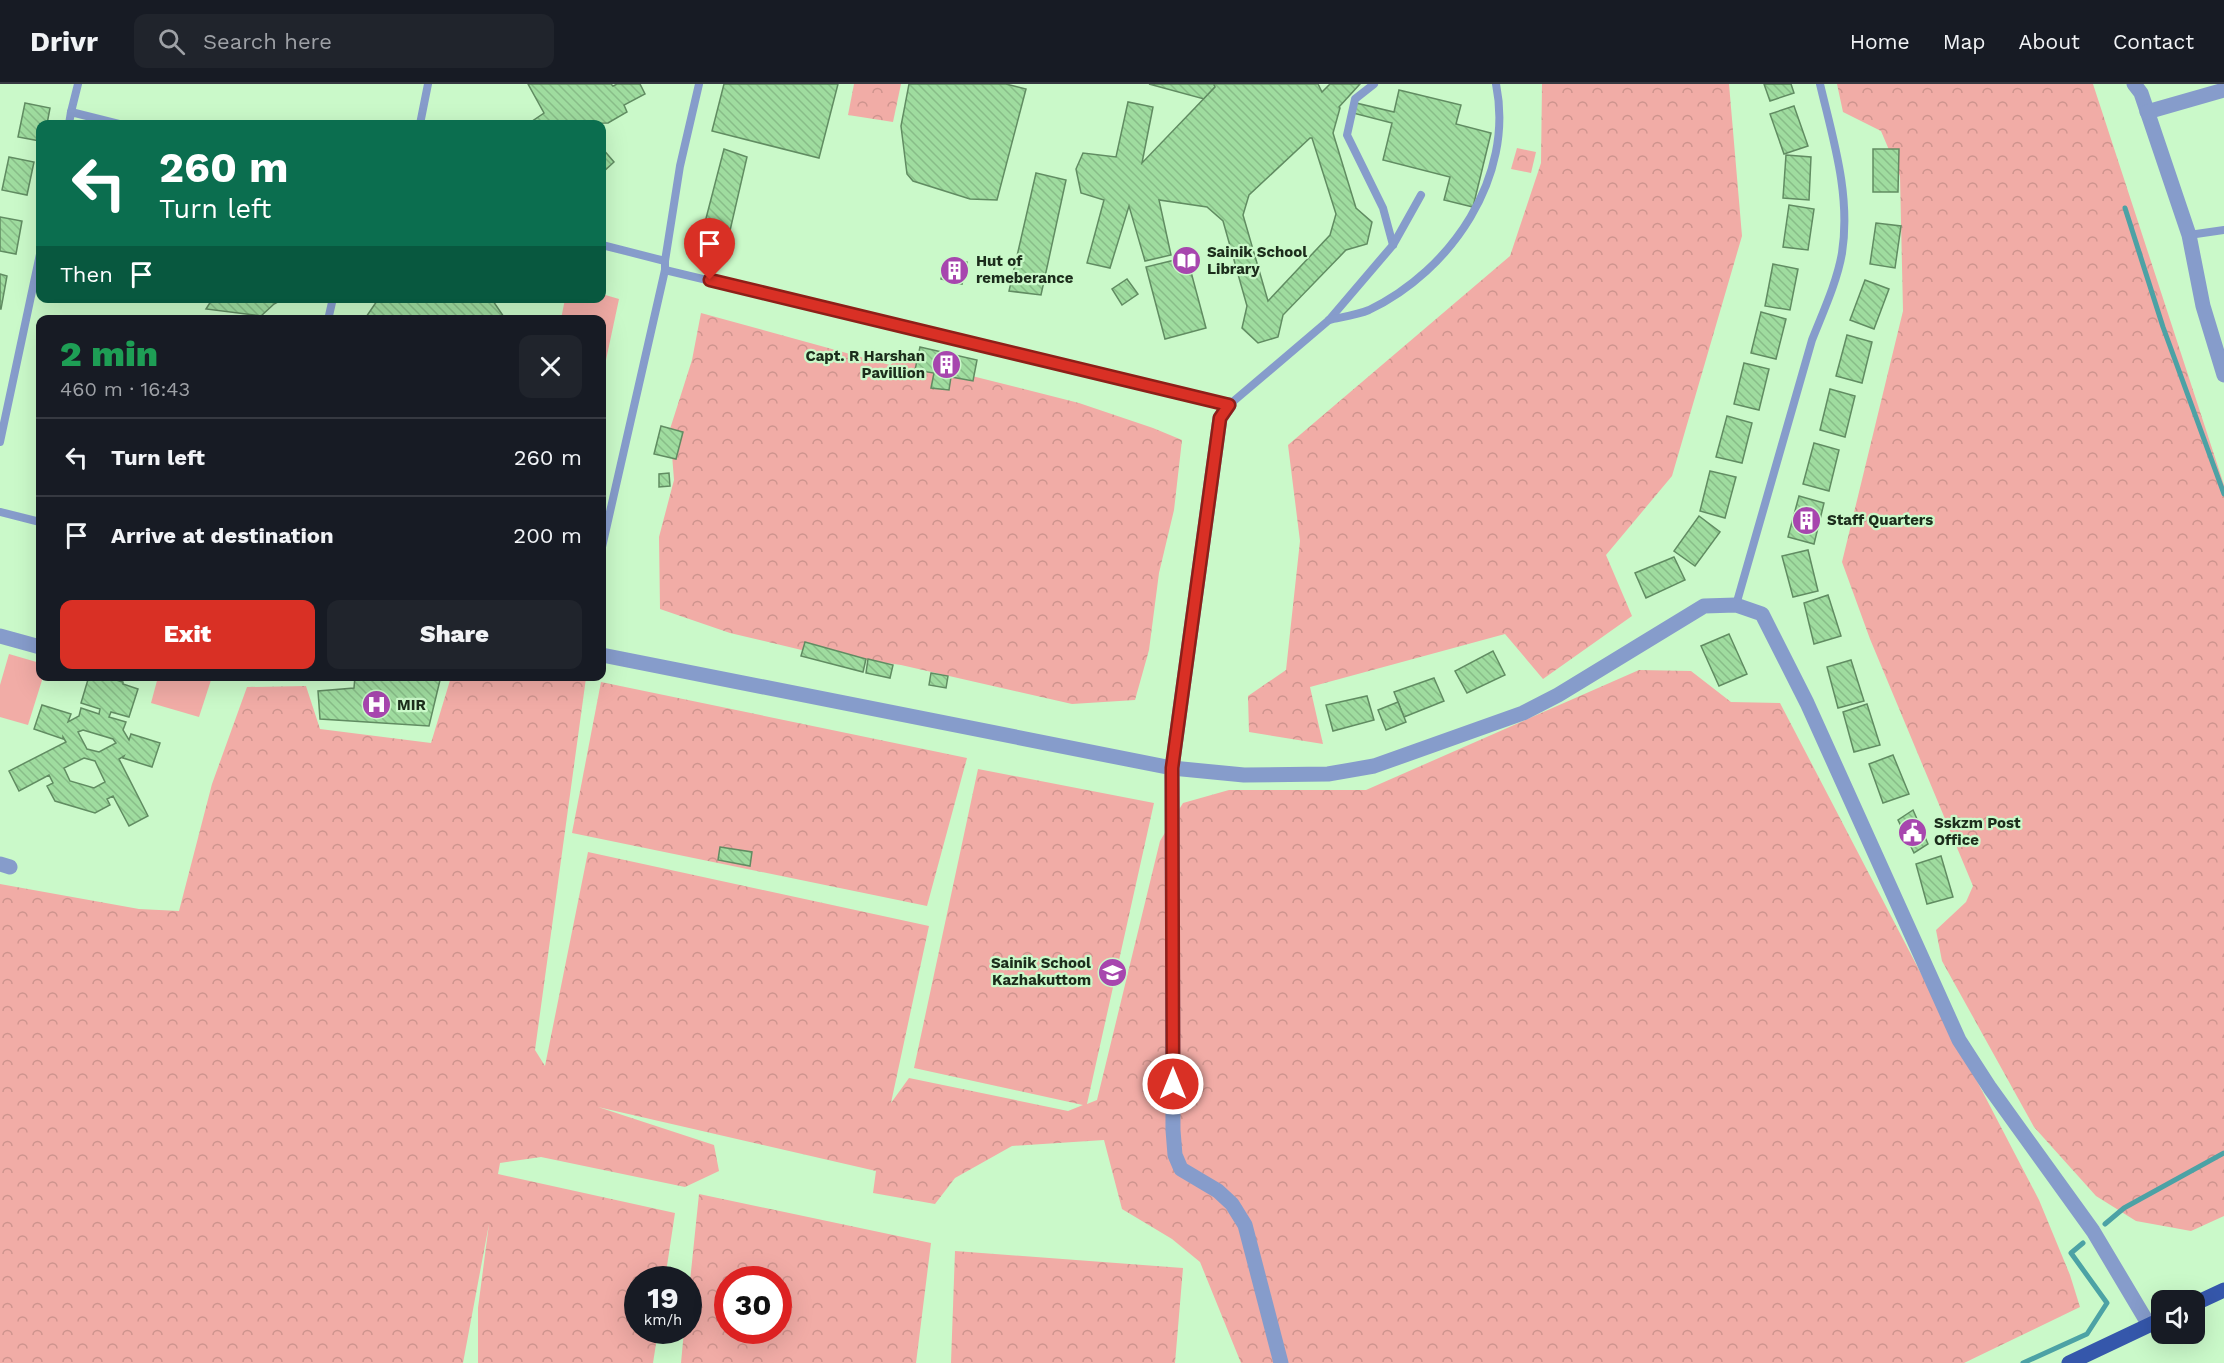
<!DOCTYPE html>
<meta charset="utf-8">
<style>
:root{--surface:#171b24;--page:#20242c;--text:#f1f3f6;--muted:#9ea1a6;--line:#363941;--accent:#d93025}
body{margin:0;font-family:"Work Sans",sans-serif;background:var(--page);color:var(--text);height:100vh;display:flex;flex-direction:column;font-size:22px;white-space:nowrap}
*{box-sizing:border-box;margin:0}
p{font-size:20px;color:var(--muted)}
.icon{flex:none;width:33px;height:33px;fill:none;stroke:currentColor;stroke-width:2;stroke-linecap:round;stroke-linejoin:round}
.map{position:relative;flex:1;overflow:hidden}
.panel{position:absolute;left:36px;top:231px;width:570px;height:366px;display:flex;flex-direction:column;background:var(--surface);border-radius:12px;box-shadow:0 6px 24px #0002}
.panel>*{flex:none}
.banner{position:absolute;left:36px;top:36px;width:570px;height:183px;border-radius:12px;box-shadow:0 6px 24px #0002;background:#0b6e4f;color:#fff;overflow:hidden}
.fabs{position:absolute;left:2151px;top:1206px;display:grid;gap:12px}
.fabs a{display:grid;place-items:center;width:54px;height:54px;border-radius:12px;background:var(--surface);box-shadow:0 6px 24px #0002;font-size:30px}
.speed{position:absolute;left:624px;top:1182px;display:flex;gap:12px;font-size:30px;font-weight:700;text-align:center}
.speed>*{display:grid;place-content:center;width:78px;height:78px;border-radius:50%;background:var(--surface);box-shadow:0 6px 24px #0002;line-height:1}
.speed small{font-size:15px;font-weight:400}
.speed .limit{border:9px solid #d22;background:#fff;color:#111}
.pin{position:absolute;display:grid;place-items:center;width:51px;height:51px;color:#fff;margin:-62px -26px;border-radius:50% 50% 50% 0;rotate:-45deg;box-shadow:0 0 6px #0007}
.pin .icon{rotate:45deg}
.me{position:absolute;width:66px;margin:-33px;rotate:0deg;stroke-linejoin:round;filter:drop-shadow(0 0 4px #0008)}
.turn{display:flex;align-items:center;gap:21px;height:126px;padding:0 24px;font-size:27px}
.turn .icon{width:78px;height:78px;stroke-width:2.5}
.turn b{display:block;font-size:42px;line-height:51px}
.then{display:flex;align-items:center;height:57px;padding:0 24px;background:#0003;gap:12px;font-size:22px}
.round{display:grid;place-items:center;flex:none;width:63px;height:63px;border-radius:12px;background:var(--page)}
.head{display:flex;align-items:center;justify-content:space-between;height:102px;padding:0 24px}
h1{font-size:36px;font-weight:800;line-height:45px;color:#1e9e55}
.action{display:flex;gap:12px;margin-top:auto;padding:12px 24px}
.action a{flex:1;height:69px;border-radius:12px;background:var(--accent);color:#fff;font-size:24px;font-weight:800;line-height:69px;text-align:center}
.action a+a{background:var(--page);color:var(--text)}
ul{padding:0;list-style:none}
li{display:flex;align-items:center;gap:18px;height:78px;padding:0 24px;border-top:2px solid var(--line)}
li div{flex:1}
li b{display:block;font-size:22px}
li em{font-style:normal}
header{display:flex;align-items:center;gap:36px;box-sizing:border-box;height:84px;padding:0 30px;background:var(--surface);border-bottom:2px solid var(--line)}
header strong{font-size:28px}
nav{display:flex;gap:33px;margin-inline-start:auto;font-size:21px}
.search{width:420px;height:54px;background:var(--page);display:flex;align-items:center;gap:15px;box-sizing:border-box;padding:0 21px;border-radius:12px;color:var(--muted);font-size:22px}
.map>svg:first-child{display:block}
.grass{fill:#f1aca6}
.forest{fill:url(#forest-crowns);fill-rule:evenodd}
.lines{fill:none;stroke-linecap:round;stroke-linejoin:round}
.stream{stroke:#4ca2a5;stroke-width:5}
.building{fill:url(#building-back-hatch);stroke:#618c62;stroke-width:1.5;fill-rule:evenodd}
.service{stroke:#869ccb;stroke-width:8}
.minor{stroke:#869ccb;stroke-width:15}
.primary{stroke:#3557ab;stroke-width:15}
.route-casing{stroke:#8d1f18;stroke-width:15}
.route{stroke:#d93025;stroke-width:10}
.labels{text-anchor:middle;stroke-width:4.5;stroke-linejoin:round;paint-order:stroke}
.poi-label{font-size:15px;font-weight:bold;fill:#1c2d1c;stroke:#caf9c9;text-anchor:start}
</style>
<header>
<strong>Drivr</strong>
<div class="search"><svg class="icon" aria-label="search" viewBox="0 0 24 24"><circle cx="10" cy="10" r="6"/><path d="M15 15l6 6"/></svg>Search here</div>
<nav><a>Home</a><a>Map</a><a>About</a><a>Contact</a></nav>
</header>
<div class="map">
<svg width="2224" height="1279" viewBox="0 0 2224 1279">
<defs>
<pattern id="forest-crowns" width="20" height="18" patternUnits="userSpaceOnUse" patternTransform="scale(1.5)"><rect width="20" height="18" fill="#f1aca6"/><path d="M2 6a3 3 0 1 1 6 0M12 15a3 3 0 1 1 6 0" fill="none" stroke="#ce948e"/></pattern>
<pattern id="building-back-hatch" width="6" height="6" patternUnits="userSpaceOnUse" patternTransform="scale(1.5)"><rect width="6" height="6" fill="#9fdc9f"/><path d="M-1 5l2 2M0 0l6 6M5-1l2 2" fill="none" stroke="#88bd88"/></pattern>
</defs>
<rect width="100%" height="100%" fill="#caf9c9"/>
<g class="grass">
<polygon points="602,210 619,215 603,290 602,236 561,235 565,215 602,214"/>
<polygon points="9,570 40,579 40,592 43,593 28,641 0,633 0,601"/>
<polygon points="158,593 212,593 199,633 151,619"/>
</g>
<g class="forest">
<polygon points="854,0 901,0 893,38 848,31"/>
<polygon points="1542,0 1729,0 1742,152 1672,392 1606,471 1632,532 1543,595 1505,550 1310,603 1323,660 1249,648 1248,612 1286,586 1300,457 1288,361 1510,172 1541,79"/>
<polygon points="1837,0 2093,0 2224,401 2224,1132 2191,1147 2136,1137 2096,1112 2034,1043 1942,877 1936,846 1966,818 1973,802 1870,555 1842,478 1903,227 1900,92 1881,47 1843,28"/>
<polygon points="1517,64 1536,68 1531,89 1511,85"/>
<polygon points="701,229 890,281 906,269 972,292 1079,319 1153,344 1182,356 1174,426 1159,489 1149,566 1135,616 1072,620 901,581 810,568 730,549 660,525 659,453 674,396 670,345 692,276"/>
<polygon points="1639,586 1691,587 1731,618 1780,619 2039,1116 2070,1191 2080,1223 1964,1279 1241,1279 1200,1178 1172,1155 1122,1125 1104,1056 1012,1062 955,1094 935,1120 873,1109 876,1087 598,1023 714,1061 719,1087 685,1103 541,1073 500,1079 498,1090 675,1129 665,1195 638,1196 638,1246 658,1247 653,1279 478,1279 478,1224 489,1140 463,1279 0,1279 0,800 139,825 179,827 212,700 247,603 306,602 320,645 431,659 451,593 586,594 535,966 545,982 588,768 929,842 891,1019 909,994 1068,1027 1083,1021 914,984 978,685 1154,719 1087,1020 1097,1016 1160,757 1183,719 1229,706 1366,706"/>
<polygon points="601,598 967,674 927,822 572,749"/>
<path d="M699,1110L931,1159L916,1279H681L684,1247L688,1246L689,1207ZM728,1196H778V1246H728Z"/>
<polygon points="955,1167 1183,1184 1175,1279 951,1279"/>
</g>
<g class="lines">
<g class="stream">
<polyline points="2125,124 2163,243 2224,410"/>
<polyline points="2105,1140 2124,1124 2224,1069"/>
<polyline points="2023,1279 2087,1250 2107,1219 2071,1169 2083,1159"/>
</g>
</g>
<g class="building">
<polygon points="528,0 611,0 613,2 617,0 640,0 645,10 624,21 627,28 608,39 528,40 544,29"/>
<polygon points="724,0 838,0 819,74 712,47"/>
<polygon points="909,0 1006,0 1026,5 997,116 970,115 913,97 907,90 901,42"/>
<polygon points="1149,0 1214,0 1215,3 1204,15"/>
<path d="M1214,0H1318L1322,8L1330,0H1360L1339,23L1340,24L1333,49L1356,124L1372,138L1367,160L1346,166L1283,231L1278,253L1258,259L1242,244L1247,222L1223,137L1207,123L1159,116L1171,171L1145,177L1129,122L1110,184L1087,179L1104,116L1081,109L1076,85L1083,69L1116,73L1128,18L1153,23L1142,79L1215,3ZM1310,54H1312L1336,130L1330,151L1268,217L1243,131L1249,111Z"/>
<polygon points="1764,0 1791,0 1794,9 1770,17"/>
<polygon points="1399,6 1461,21 1456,40 1491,49 1473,123 1444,116 1450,93 1383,76 1392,39 1353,29 1356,19 1394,28"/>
<polygon points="25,19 50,24 47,40 40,40 40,57 18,53"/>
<polygon points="1794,22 1808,62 1784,70 1770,30"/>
<polygon points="602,64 614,78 602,89"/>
<polygon points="724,65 747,73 729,151 703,146"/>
<polygon points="1873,65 1899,65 1898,108 1873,108"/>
<polygon points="1786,71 1811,73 1809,116 1783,114"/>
<polygon points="9,73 34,78 27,111 2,106"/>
<polygon points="1036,89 1066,96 1041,211 1009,207"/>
<polygon points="1789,121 1814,125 1808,166 1783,163"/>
<polygon points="0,133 22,137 16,170 0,167"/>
<polygon points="1876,139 1901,142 1895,184 1870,180"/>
<polygon points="1187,173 1206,244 1165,255 1146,183"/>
<polygon points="947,175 967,178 962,200 941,195"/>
<polygon points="1773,180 1798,185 1790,226 1765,222"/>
<polygon points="0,190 7,192 1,225 0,225"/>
<polygon points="1127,195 1138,210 1122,221 1112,205"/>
<polygon points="1865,196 1889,205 1874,245 1850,236"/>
<polygon points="213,214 285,214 274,220 261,232 206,225"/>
<polygon points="379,214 491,214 506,236 364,236"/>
<polygon points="1761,228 1786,235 1776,275 1751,269"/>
<polygon points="1847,251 1872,258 1862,299 1836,292"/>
<polygon points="920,263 977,276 973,297 951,293 949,306 931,304 934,289 915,286"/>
<polygon points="1744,279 1769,285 1759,326 1734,320"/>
<polygon points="1830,305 1855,312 1845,353 1820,346"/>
<polygon points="1727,332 1752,339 1742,379 1716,373"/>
<polygon points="661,342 683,348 676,375 654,370"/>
<polygon points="1814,359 1839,366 1829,407 1803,400"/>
<polygon points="1710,387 1736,393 1725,434 1700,427"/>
<polygon points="669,389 670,402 659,403 659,390"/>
<polygon points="1799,412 1824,419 1814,460 1788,453"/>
<polygon points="1699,432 1720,448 1695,482 1674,467"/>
<polygon points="1808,466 1818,507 1793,513 1782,472"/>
<polygon points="1674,473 1685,496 1646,514 1635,489"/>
<polygon points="1828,511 1841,552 1814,560 1804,519"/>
<polygon points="1729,550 1747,590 1719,602 1701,562"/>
<polygon points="805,558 866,575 863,588 801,572"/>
<polygon points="1493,567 1505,591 1467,609 1455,587"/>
<polygon points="868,575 893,581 890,594 866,589"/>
<polygon points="1851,576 1864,617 1838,624 1827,583"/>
<polygon points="931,589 948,592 946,604 929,601"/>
<path d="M89,592L105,595L106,593L123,598V600L138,605L129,633L111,628L109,633L126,638L123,646L129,656L131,650L160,659L152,683L123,674L124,672L119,675L148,732L129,742L113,712L107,715L110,721L95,729L55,717L47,702L53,699L49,691L19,707L9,687L66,658L63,653V655L34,645L42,621L71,630L68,638L79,632L81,624L99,630L100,625L81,619ZM83,646L113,655L116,659L99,668L87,665L78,648ZM84,674L95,677L105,698L94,704L70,697L64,684Z"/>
<polygon points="355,592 441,592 429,642 320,635 318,607 354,604"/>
<polygon points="1434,594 1444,617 1404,633 1394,608"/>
<polygon points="1367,612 1374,636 1333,647 1326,621"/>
<polygon points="1398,618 1406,638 1386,646 1378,626"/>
<polygon points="1867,620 1880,661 1854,668 1843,628"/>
<polygon points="1893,671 1909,710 1883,719 1869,680"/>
<polygon points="1913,726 1928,760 1914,769 1898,736"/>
<polygon points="720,763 752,768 750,782 718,776"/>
<polygon points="1941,772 1953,813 1927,820 1916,780"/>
</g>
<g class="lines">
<g class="service">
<polyline points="1374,0 1355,15 1347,51 1383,124 1393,161"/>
<polyline points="71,28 78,0"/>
<polyline points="69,40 71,28 119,40"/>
<polyline points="420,40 428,0"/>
<polyline points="2189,151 2224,146"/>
<polyline points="602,161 665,177 665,186 602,463"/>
<polyline points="665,177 680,82 699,0"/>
<polyline points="665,186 1229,321 1329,236 1393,161 1421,111"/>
<polyline points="328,236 333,214"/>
<path d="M1329,236C1342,233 1357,231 1369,226C1451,187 1515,93 1496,0"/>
<polyline points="0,358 40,170"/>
<polyline points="0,428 40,438"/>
<path d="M1736,521L1812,256C1823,228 1837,198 1842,169C1851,111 1833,55 1820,0"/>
</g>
<g class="minor">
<polyline points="2134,0 2141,9 2189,151 2203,222 2224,291"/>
<polyline points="2147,28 2224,6"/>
<polyline points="1229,321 1220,334 1172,684 1173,1046 1175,1071 1181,1085 1218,1107 1232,1120 1245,1141 1281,1279"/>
<polyline points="0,552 40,563"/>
<polyline points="602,571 1172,684 1244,691 1328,690 1374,682 1523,629 1558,611 1704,522 1736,521 1762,530 1807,619 1959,956 1990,1004 2093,1147 2149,1241"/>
<polyline points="0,780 10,783"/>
</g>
<g class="primary">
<polyline points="2194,1220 2224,1206"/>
<polyline points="2069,1279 2162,1235"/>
</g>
</g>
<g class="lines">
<defs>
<polyline id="route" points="710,196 1229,321 1220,334 1172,684 1173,1000"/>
</defs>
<use href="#route" class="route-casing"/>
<use href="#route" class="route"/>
</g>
<defs>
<symbol id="library-disc" viewBox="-11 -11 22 22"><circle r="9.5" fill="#a746ae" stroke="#caf9c9"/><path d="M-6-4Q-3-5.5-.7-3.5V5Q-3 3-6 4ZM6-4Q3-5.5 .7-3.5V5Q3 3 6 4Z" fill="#fff"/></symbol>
<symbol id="building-disc" viewBox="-11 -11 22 22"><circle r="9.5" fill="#a746ae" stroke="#caf9c9"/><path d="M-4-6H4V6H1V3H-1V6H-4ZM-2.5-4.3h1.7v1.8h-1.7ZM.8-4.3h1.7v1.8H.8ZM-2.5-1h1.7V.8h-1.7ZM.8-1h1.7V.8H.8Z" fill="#fff"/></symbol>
<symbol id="hospital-disc" viewBox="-11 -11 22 22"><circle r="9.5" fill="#a746ae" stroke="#caf9c9"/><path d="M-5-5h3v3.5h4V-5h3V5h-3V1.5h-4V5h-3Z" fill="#fff"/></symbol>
<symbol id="civic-disc" viewBox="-11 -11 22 22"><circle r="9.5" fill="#a746ae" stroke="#caf9c9"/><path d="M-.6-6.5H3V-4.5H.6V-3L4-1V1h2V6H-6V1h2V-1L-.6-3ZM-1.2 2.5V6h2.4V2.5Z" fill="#fff"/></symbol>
<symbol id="school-disc" viewBox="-11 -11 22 22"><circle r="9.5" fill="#a746ae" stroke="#caf9c9"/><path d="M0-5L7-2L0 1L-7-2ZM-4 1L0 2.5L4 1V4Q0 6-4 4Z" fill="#fff"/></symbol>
</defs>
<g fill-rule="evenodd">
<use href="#library-disc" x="1170" y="160" width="33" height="33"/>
<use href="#building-disc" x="938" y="170" width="33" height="33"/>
<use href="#building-disc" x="930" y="264" width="33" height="33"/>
<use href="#building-disc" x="1790" y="420" width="33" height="33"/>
<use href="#hospital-disc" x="360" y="604" width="33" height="33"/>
<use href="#civic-disc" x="1896" y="732" width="33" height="33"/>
<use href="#school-disc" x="1096" y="872" width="33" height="33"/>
</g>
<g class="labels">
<g class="poi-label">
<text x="1207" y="173">Sainik School<tspan x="1207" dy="17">Library</tspan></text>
<text x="976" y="182">Hut of<tspan x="976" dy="17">remeberance</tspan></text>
<text x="925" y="277" text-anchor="end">Capt. R Harshan<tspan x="925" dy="17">Pavillion</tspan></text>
<text x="1827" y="441">Staff Quarters</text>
<text x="397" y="626">MIR</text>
<text x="1934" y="744">Sskzm Post<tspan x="1934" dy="17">Office</tspan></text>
<text x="1091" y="884" text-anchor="end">Sainik School<tspan x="1091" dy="17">Kazhakuttom</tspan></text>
</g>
</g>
</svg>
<div class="fabs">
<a><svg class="icon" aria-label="sound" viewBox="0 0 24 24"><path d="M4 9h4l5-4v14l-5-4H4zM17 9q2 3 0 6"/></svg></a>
</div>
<div class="speed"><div>19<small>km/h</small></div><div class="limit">30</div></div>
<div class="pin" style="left:710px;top:196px;background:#d93025"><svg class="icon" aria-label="arrive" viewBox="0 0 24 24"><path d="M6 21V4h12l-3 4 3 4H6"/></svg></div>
<svg class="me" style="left:1173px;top:1000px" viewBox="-20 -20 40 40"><circle r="17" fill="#d93025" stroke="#fff" stroke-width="3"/><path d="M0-11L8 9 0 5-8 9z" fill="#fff"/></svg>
<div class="banner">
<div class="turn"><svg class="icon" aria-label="left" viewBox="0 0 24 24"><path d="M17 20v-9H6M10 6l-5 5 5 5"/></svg><div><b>260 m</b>Turn left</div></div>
<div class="then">Then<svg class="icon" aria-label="arrive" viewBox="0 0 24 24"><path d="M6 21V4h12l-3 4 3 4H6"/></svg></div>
</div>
<section class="panel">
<div class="head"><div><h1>2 min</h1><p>460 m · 16:43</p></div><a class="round"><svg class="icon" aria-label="close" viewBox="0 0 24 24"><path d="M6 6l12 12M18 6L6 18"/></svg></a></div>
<ul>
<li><svg class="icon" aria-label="left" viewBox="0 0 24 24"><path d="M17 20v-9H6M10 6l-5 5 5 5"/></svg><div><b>Turn left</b></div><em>260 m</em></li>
<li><svg class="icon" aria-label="arrive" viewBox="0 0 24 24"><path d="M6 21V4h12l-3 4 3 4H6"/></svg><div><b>Arrive at destination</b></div><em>200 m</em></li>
</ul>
<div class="action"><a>Exit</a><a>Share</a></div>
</section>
</div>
